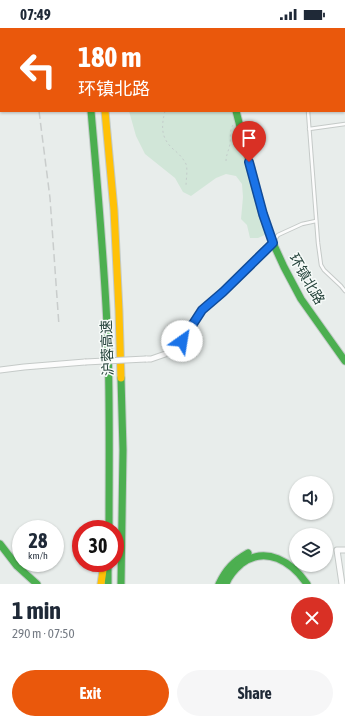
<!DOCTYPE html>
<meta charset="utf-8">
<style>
:root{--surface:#fff;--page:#f6f6f7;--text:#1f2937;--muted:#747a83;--accent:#ea580c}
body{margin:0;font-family:"Asap Condensed","Noto Sans SC",sans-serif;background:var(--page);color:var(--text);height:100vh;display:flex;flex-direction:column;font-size:15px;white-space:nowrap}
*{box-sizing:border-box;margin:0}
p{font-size:13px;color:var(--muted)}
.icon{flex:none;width:22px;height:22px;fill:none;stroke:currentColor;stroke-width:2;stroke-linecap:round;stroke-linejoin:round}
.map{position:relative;height:556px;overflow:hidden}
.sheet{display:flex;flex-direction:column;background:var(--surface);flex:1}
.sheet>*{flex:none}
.guide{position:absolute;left:0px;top:0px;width:345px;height:84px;box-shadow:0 1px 3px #0004;background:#ea580c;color:#fff;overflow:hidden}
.fabs{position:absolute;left:289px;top:448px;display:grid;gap:8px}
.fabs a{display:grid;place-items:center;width:44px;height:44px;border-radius:50%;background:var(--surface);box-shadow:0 1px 3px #0004;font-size:20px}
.speed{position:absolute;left:12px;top:492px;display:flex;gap:8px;font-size:20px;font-weight:700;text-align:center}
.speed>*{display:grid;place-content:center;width:52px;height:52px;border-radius:50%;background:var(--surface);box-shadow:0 1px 3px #0004;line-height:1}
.speed small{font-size:10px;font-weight:400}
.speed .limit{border:6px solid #d22;background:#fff;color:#111}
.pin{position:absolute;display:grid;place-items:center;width:34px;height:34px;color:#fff;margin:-41px -17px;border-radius:50% 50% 50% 0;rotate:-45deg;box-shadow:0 0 4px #0007}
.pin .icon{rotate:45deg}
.me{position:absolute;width:44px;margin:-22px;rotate:32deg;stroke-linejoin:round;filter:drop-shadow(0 0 3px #0008)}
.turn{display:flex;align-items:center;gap:14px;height:84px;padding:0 12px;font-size:18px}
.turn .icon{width:52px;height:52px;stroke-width:2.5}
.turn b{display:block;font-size:28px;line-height:34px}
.round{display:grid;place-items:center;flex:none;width:42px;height:42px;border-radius:21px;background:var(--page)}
.head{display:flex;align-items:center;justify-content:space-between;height:68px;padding:0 12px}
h1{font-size:24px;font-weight:700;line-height:30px}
.button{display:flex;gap:8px;margin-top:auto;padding:8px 12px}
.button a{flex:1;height:46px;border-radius:24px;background:var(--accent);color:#fff;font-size:16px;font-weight:700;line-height:46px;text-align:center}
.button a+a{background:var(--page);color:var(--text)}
.status{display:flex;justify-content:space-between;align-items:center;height:28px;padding:0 20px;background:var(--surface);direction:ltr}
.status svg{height:11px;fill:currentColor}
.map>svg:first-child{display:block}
.green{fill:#d1e6d8}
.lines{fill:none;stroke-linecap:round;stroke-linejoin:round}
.lane-casing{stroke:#c5cac8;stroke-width:4.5}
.street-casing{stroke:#c5cac8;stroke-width:7}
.fast-casing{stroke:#c3cbc8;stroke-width:9}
.slow-casing{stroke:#c3cbc8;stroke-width:9}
.path{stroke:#c3ccca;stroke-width:1;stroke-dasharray:2 3;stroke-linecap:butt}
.lane{stroke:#fcfcfc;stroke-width:2.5}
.street{stroke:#fcfcfc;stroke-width:5}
.fast{stroke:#4caf50;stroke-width:7}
.slow{stroke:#ffc107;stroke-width:7}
.rail{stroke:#c9cdcc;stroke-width:1.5;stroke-dasharray:8 4;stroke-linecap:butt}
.street-bridge-casing{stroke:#c5cac8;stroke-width:7;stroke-linecap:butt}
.street-bridge{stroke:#fcfcfc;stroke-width:5}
.route-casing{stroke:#114b97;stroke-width:10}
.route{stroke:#1a73e8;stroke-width:7}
.labels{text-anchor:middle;stroke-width:3;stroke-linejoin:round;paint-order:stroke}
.street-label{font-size:14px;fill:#24423a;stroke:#f7fbf9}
</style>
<div class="status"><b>07:49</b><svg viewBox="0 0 49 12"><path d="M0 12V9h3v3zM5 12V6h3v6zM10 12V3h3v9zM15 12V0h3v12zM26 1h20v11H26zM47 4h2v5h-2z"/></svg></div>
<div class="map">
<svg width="345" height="556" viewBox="0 0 345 556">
<rect width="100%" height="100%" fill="#e8edeb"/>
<polygon class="green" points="129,83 232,83 267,206 258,210 250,210 247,197 241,191 243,169 242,156 236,148 226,146 216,150 191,168 183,164 175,150 145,126 136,108"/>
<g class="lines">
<defs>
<g id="lane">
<polyline points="304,1 304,0"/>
<polyline points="308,83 318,215 321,237 324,242 341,258 345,263"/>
<polyline points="309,101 345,96"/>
<polyline points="274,213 278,207 302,196 316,193"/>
</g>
<g id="street">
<polyline points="146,331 151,331 174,323 182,313 202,282 223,264 273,215"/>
<polyline points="0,342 24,339 85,334"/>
<polyline points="342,556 337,522 345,522"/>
</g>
<g id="fast">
<polyline points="83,0 83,1"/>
<polyline points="211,0 211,1"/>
<path d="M91,83C98,162 105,240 108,319C110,380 109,440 109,501"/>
<polyline points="236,83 263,187 273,215 284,239 301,271 345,333"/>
<polyline points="121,350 123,422 121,556"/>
<polyline points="0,516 17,538 37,556"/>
<polyline points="108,538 108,556"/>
<path d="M219,556C226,541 234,533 248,525"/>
<path d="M226,556C229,547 234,542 241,536C266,517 292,534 307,556"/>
</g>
<g id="slow">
<polyline points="96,0 97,1"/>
<polyline points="105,83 114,182 119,283 121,350"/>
<polyline points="101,556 104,535"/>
</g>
</defs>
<use href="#lane" class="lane-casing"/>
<use href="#street" class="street-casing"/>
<use href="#fast" class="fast-casing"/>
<use href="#slow" class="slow-casing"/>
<g class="path">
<polyline points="171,0 172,1"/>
<polyline points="188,1 189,0"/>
<path d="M165,83C161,99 161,110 173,121C178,125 183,130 186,136C188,142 186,151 186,158"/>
<path d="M226,133C226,127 229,122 230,116C231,110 229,103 233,97"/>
</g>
<use href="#lane" class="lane"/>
<use href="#street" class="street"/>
<use href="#fast" class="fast"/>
<use href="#slow" class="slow"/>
<g class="rail">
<polyline points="27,0 27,1"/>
<polyline points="39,83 50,170 59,298"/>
</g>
<defs>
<polyline id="street-bridge" points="85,334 146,331"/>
</defs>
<use href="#street-bridge" class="street-bridge-casing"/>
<use href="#street-bridge" class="street-bridge"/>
</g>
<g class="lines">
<defs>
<polyline id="route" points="182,313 202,282 223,264 273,215 263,186 249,134"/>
</defs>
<use href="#route" class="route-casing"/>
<use href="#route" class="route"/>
</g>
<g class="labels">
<g class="street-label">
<text transform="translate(307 251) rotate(60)" y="5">环镇北路</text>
<text transform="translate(107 320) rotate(-92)" y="5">沪蓉高速</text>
</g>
</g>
</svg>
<div class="fabs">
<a><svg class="icon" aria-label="sound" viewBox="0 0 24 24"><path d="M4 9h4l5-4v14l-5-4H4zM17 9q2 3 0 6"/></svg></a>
<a><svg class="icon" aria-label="layers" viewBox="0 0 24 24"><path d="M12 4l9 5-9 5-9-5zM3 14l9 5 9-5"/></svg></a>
</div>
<div class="speed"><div>28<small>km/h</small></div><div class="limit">30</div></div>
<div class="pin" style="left:249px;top:134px;background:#d93025"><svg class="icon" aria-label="arrive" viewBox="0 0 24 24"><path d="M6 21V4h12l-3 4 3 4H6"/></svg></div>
<svg class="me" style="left:182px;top:313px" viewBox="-20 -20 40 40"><circle r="19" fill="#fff"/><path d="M0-13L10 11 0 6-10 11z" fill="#1a73e8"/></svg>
<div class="guide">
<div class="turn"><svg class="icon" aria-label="left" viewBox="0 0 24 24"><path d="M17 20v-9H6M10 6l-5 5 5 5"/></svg><div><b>180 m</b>环镇北路</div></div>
</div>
</div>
<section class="sheet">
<div class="head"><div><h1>1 min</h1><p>290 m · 07:50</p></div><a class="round" style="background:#d93025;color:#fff"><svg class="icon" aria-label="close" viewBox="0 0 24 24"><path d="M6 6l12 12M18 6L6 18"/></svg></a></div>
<div class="button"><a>Exit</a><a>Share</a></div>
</section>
